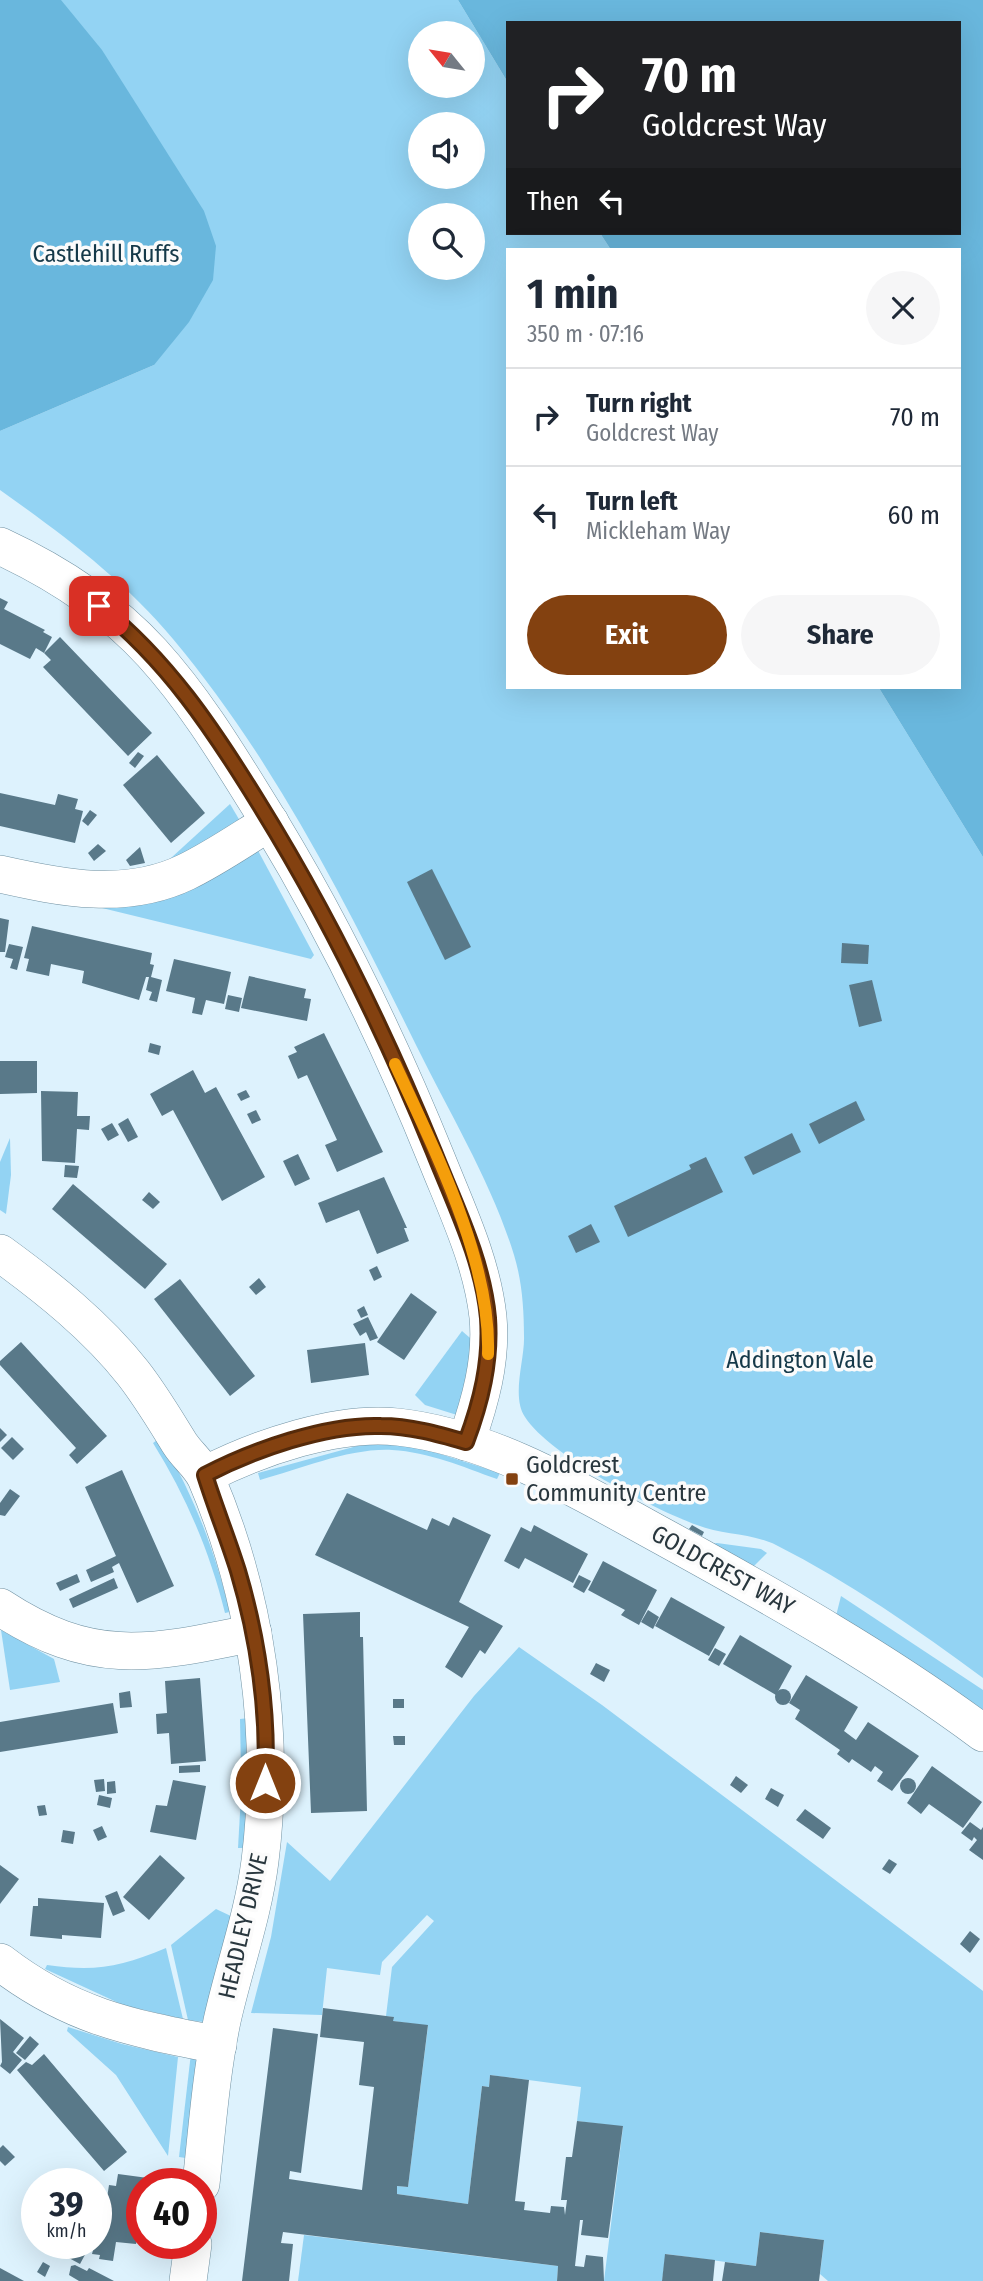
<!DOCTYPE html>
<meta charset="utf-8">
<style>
:root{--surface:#fff;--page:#f6f6f7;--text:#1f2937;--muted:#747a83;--line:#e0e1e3;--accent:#834110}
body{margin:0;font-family:"Fira Sans Condensed",sans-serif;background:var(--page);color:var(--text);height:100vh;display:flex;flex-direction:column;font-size:26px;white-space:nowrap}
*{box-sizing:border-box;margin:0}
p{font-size:23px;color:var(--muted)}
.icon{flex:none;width:38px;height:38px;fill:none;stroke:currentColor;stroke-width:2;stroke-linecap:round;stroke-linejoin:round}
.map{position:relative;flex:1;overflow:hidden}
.panel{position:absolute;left:506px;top:248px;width:455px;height:441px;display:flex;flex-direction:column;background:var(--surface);border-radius:0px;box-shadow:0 7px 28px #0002}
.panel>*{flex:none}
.banner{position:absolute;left:506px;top:21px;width:455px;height:214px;border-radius:0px;box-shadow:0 7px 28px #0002;background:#202124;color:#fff;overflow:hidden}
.needle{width:46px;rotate:300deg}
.buttons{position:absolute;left:408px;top:21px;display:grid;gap:14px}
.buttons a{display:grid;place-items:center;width:77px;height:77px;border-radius:50%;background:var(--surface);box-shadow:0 7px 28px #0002;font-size:35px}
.speed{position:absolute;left:21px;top:2168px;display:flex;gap:14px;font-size:35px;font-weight:700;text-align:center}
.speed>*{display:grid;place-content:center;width:91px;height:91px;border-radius:50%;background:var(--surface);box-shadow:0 7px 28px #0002;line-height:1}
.speed small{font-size:18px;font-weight:400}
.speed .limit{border:10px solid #d22;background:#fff;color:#111}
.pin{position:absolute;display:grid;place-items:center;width:60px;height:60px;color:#fff;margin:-30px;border-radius:14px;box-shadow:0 4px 10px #0006}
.me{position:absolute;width:77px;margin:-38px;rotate:0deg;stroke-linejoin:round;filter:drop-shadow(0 0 5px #0008)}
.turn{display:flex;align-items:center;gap:24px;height:147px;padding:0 21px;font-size:32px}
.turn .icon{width:91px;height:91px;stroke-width:2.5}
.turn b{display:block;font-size:49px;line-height:60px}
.then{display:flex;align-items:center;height:66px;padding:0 21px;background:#0003;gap:14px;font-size:26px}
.round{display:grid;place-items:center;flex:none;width:74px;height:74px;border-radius:37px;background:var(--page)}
.head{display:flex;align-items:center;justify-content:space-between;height:119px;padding:0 21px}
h1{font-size:42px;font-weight:700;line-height:52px}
.button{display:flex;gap:14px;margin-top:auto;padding:14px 21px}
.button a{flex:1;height:80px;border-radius:42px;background:var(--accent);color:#fff;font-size:28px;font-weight:700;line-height:80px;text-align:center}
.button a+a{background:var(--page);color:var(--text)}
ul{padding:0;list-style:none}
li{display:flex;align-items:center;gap:21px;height:98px;padding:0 21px;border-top:2px solid var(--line)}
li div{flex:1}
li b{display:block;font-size:26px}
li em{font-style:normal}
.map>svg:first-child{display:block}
.green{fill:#93d3f3;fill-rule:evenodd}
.forest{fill:#69b7dd}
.building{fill:#597989}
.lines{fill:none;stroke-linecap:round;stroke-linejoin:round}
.minor-casing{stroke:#7192a3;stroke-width:38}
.minor{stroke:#fff;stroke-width:37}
.route-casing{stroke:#552a0a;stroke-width:18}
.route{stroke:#834110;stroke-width:12}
.slow{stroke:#f59e0b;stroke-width:12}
.poi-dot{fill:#834110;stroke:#fbfbfb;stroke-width:2.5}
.labels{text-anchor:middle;stroke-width:7;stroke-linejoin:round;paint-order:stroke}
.park-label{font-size:24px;fill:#153949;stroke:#fbfbfb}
.poi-label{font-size:24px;fill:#29373e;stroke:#fbfbfb;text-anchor:start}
.street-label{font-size:24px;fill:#29373e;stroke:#fbfbfb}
</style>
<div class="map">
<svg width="983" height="2281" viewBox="0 0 983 2281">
<rect width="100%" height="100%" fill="#ddf2fd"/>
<g class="green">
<path d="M58,0H458L507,81L508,233H600L611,250H508V688H879L983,857V1678C917,1629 849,1582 776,1545C752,1533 722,1535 697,1525C653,1509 550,1456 525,1417C511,1396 525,1359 524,1336C524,1309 522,1281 514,1255C492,1183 450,1114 417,1047C347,905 275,761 173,639C124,580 62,534 0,490V431L154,365ZM420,33H472V86H420ZM420,124H472V177H420ZM420,215H472V268H420Z"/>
<polygon points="230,804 240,821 159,869"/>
<polygon points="255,845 314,955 311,959 102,908 103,904"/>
<polygon points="10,1138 11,1175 6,1214 0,1210 0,1162"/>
<polygon points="462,1331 477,1344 457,1415 425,1405 415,1395"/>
<path d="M160,1438C195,1498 213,1546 230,1612L225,1613C210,1552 186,1496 153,1443Z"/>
<path d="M383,1443L412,1445L500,1473L497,1479C463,1467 429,1452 392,1450C349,1448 301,1469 260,1480L258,1473L357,1446Z"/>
<polygon points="717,1543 761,1549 767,1553 753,1567 711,1544"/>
<polygon points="841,1596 983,1690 983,1712 836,1616"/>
<polygon points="1,1630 54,1659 60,1682 10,1690"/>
<polygon points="519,1647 602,1705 983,1991 983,2281 828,2281 820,2274 824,2240 760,2232 756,2266 666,2254 662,2281 604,2281 623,2127 577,2121 581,2087 490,2075 489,2087 482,2086 468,2204 397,2194 397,2186 408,2187 428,2026 393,2021 393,2017 386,2016 392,1967 434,1921 427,1915 382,1962 380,1975 327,1968 322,2015 251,2013 271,1937 287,1842 330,1881 474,1696"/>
<polygon points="249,1718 251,1771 241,1772 240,1719"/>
<polygon points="241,1795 251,1795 247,1848 238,1848"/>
<polygon points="216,1909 233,1917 204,2022 188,2020 171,1945"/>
<path d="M166,1948L183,2019L123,2005L45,1969L47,1965C95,1972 121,1967 166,1948Z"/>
<polygon points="68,2027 122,2044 178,2057 168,2156 116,2075 67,2031"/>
<polygon points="191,2053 197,2062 186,2158 179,2157"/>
<polygon points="304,2235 558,2266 557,2281 298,2281"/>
</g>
<g class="forest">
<polygon points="0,0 61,0 102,50 204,211 216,246 213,280 189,322 154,365 0,431"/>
<polygon points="458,0 983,0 983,857 879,688 959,688 959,250 611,250 600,233 959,233 959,23 508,23 507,81"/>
</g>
<g class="building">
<polygon points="0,598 8,602 4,609 45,630 43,632 52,637 44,653 36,648 30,659 0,644"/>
<polygon points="60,637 152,733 128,756 43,667 51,660 44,653"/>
<polygon points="138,752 144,756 135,768 129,763"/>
<polygon points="157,755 205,813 171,843 123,785"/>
<polygon points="0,793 55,805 58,794 78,799 75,809 83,811 75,843 0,826"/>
<polygon points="90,810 97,815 88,826 82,821"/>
<polygon points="98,844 106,851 94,861 88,853"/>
<polygon points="140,847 145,863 130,866 126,860"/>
<polygon points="432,869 471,947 445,960 407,882"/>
<polygon points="0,918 9,920 5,952 0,952"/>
<polygon points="32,926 152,953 150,964 154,965 151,977 162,980 157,1002 149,1000 152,992 146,990 149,977 146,977 139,1000 82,983 84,971 51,964 49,976 26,971 29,959 24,958"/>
<polygon points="842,943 869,945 868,964 841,963"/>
<polygon points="9,944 23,947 17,970 10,968 13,959 5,957"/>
<polygon points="174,959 231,972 224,1004 206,1000 202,1015 192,1013 195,998 166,991"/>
<polygon points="249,976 306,989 304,998 311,999 307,1021 241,1008"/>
<polygon points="872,980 882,1021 859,1027 849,985"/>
<polygon points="228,995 242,998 239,1012 225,1009"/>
<polygon points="324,1033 383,1152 337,1172 325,1145 337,1140 307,1075 298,1079 288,1056 297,1052 294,1047"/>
<polygon points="150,1043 161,1046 159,1055 148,1052"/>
<polygon points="0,1061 37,1061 37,1093 0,1094"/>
<polygon points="193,1070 205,1093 216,1087 265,1177 222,1201 173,1110 162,1116 150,1094"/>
<polygon points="246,1090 250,1097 241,1101 237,1094"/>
<polygon points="41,1091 78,1092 77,1116 90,1116 89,1130 77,1129 75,1163 42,1161"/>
<polygon points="856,1101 865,1120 819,1144 809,1124"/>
<polygon points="256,1110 261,1120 252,1124 247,1114"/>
<polygon points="128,1118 138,1137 128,1142 118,1124"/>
<polygon points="112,1123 119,1135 108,1141 101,1129"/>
<polygon points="792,1133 801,1152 753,1175 744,1157"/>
<polygon points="298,1154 310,1179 295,1186 283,1161"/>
<polygon points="706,1157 723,1192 628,1237 614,1206 691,1169 689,1165"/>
<polygon points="65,1165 79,1166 77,1178 64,1177"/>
<polygon points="384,1177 407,1228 404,1228 409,1241 377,1254 359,1210 326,1223 318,1203"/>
<polygon points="73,1184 167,1264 145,1289 52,1209"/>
<polygon points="149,1192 160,1202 153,1209 142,1200"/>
<polygon points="591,1224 600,1242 576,1253 568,1236"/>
<polygon points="377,1266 382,1277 374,1281 369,1270"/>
<polygon points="259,1278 266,1287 256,1295 249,1287"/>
<polygon points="180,1279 255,1376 230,1396 154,1299"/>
<polygon points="411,1293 437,1312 404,1360 377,1342"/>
<polygon points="364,1306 368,1315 361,1318 357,1310"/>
<polygon points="368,1317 378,1338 370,1341 366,1332 360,1336 353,1324"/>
<polygon points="21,1342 107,1436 77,1464 69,1455 76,1448 0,1365 0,1361"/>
<polygon points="365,1343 369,1375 311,1383 307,1350"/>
<polygon points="0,1428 7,1435 0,1442"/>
<polygon points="12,1437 24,1449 13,1460 1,1448"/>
<polygon points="122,1470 174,1586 137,1603 119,1563 112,1567 114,1572 91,1582 86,1570 116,1556 85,1487"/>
<polygon points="10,1489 20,1496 5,1516 0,1515 0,1503"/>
<polygon points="347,1493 427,1530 432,1518 449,1526 453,1517 491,1535 459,1602 503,1626 485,1654 480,1650 462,1678 445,1667 469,1627 315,1555"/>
<polygon points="534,1525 588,1554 573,1583 525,1558 519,1569 504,1561 521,1527 531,1532"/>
<polygon points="692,1525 704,1532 702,1536 689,1529"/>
<polygon points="603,1561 657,1590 639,1625 621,1615 625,1610 588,1590"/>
<polygon points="77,1574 80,1582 60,1591 56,1583"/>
<polygon points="579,1575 591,1581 584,1593 573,1587"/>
<polygon points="114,1578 118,1588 73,1608 69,1599"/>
<polygon points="671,1597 725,1627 709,1656 655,1626"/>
<polygon points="648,1610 659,1617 653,1629 641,1622"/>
<polygon points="360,1612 360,1637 363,1637 367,1811 311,1813 303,1614"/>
<polygon points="740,1635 792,1666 776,1695 723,1664"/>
<polygon points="715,1648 726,1654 719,1666 708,1660"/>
<polygon points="596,1663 610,1670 604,1682 590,1674"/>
<polygon points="806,1675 858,1707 844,1731 856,1740 868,1722 919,1756 892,1791 877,1781 883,1772 875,1766 871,1772 852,1759 849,1763 837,1754 840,1750 795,1719 800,1710 789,1703"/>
<polygon points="200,1678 206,1761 171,1764 169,1733 157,1734 156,1714 167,1713 165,1681"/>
<circle cx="783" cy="1697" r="8"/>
<polygon points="130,1691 132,1707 120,1708 119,1693"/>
<rect x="393" y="1699" width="11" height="9"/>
<polygon points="113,1703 118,1733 0,1752 0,1722"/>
<polygon points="393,1736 405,1736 405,1745 394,1745"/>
<polygon points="200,1765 200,1772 179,1773 179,1766"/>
<polygon points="932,1766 982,1802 963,1828 929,1804 921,1814 907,1803"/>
<polygon points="736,1776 748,1785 741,1793 730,1785"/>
<circle cx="908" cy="1786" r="8"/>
<polygon points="104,1779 105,1791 96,1792 94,1780"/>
<polygon points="173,1780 206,1786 196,1840 150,1832 156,1805 167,1806"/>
<polygon points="115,1781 116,1793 107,1794 107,1782"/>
<polygon points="771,1788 784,1795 778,1807 765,1799"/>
<polygon points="99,1795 112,1798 110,1808 97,1805"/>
<polygon points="45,1805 47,1815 39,1816 37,1806"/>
<polygon points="805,1809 831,1828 823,1839 796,1820"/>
<polygon points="970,1822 981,1830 983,1827 983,1860 969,1850 977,1840 974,1837 972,1841 961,1833"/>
<polygon points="102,1826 107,1837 98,1841 93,1830"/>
<polygon points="63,1830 75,1832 73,1844 61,1842"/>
<polygon points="160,1855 185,1878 149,1920 123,1897"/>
<polygon points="889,1859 897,1864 890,1874 882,1869"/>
<polygon points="0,1865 19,1879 0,1904"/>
<polygon points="117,1891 125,1911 113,1916 105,1896"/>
<polygon points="38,1898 104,1903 101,1938 62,1935 62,1939 30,1936 33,1906 38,1906"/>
<polygon points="970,1931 980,1939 970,1953 960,1944"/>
<polygon points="323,2008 394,2017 393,2021 428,2025 408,2187 397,2186 397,2194 468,2204 482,2086 489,2087 490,2075 529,2080 515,2201 525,2202 524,2210 550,2213 551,2206 564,2207 565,2215 567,2200 561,2200 566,2157 572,2157 577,2121 623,2126 608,2238 581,2235 583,2220 580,2220 575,2266 584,2267 586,2255 603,2257 604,2281 557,2281 558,2266 283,2232 281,2243 293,2244 289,2281 242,2281 273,2028 318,2034 301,2173 290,2171 289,2179 362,2190 374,2087 359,2085 364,2042 320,2037"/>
<polygon points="0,2019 24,2038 13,2052 22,2060 10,2074 0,2066 2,2062"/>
<polygon points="30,2036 39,2044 25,2060 16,2053"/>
<polygon points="44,2054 127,2152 104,2171 17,2070 26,2062 32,2065"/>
<polygon points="3,2145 15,2157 5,2166 0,2161 0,2148"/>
<polygon points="118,2174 148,2178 147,2184 142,2184 142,2217 136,2244 116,2242 113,2261 99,2259 100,2255 92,2254 96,2239 102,2240 105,2213 96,2211 98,2197 107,2198 109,2185 116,2186"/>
<polygon points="760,2232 824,2240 819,2281 722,2281 725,2262 756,2266"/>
<polygon points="60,2244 77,2244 87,2251 80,2264 56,2251"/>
<polygon points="665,2254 715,2260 713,2281 662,2281"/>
<polygon points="43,2262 50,2266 45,2277 37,2272"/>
<polygon points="75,2265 87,2271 89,2268 114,2281 79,2281 69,2275 71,2266"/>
<polygon points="0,2268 24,2281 0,2281"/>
</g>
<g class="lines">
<defs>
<g id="minor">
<path d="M0,546C56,572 110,607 152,653C192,697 223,747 254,797C326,911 386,1034 437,1160C457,1210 482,1262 488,1317C492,1361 480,1402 466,1442"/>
<path d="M0,874C62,888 126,901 186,872C215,858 242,839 270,822"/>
<path d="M0,1253C48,1288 96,1326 133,1373C151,1396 165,1420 180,1444C187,1455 200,1465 206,1478C257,1597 276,1733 260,1861C253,1916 234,1967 222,2021C211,2074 207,2130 201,2184"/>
<path d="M205,1475C258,1448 338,1420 398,1427C496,1438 586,1495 671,1541C778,1600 885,1660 983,1733"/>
<path d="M0,1607C93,1668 150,1654 253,1633"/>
<path d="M0,1962C71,2017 132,2028 218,2045"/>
<polyline points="188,2281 193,2244"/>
</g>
</defs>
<use href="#minor" class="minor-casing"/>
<use href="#minor" class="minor"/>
</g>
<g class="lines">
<defs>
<path id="route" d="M99,606C167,660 213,729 258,802C327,913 385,1032 434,1152C455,1205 483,1261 488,1318C491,1362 481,1402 466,1442C438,1434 410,1426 381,1426C326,1424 253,1450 205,1475C215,1507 228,1539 238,1571C258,1638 269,1714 265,1783"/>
</defs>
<use href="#route" class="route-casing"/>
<use href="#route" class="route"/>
<path class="slow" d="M395,1064C434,1149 491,1260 488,1354"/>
</g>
<rect class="poi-dot" x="505" y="1472" width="14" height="14" rx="3.5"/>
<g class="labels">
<g class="park-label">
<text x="106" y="262">Castlehill Ruffs</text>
<text x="800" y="1368">Addington Vale</text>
</g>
<g class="poi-label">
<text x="526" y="1473">Goldcrest<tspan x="526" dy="28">Community Centre</tspan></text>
</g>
<g class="street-label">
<text transform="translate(723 1570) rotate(29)" y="8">GOLDCREST WAY</text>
<text transform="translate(243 1926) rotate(-77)" y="8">HEADLEY DRIVE</text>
</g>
</g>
</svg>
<div class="buttons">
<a><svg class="needle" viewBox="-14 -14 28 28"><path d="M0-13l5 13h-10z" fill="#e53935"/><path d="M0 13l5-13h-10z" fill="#747a83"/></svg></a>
<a><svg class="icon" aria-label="sound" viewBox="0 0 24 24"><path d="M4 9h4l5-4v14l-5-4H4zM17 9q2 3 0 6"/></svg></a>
<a><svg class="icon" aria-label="search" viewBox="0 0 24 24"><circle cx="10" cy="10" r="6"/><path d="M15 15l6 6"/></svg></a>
</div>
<div class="speed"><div>39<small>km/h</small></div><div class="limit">40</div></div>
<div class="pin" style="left:99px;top:606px;background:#d93025"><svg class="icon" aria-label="arrive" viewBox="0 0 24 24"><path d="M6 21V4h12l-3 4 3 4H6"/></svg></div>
<svg class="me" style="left:265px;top:1783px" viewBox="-20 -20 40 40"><circle r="17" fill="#834110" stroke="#fff" stroke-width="3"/><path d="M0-11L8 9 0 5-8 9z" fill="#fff"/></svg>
<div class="banner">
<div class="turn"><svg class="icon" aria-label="right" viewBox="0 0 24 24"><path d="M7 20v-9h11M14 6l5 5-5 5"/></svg><div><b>70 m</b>Goldcrest Way</div></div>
<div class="then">Then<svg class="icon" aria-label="left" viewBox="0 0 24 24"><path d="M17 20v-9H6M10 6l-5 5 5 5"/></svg></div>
</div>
<section class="panel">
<div class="head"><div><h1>1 min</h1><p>350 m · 07:16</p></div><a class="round"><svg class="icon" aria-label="close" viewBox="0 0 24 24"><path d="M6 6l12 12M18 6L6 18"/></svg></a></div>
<ul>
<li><svg class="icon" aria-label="right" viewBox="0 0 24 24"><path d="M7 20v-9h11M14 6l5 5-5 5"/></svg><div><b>Turn right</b><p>Goldcrest Way</p></div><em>70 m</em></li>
<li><svg class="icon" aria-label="left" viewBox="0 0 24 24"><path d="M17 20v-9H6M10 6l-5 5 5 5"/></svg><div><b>Turn left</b><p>Mickleham Way</p></div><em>60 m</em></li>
</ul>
<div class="button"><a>Exit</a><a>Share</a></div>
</section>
</div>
